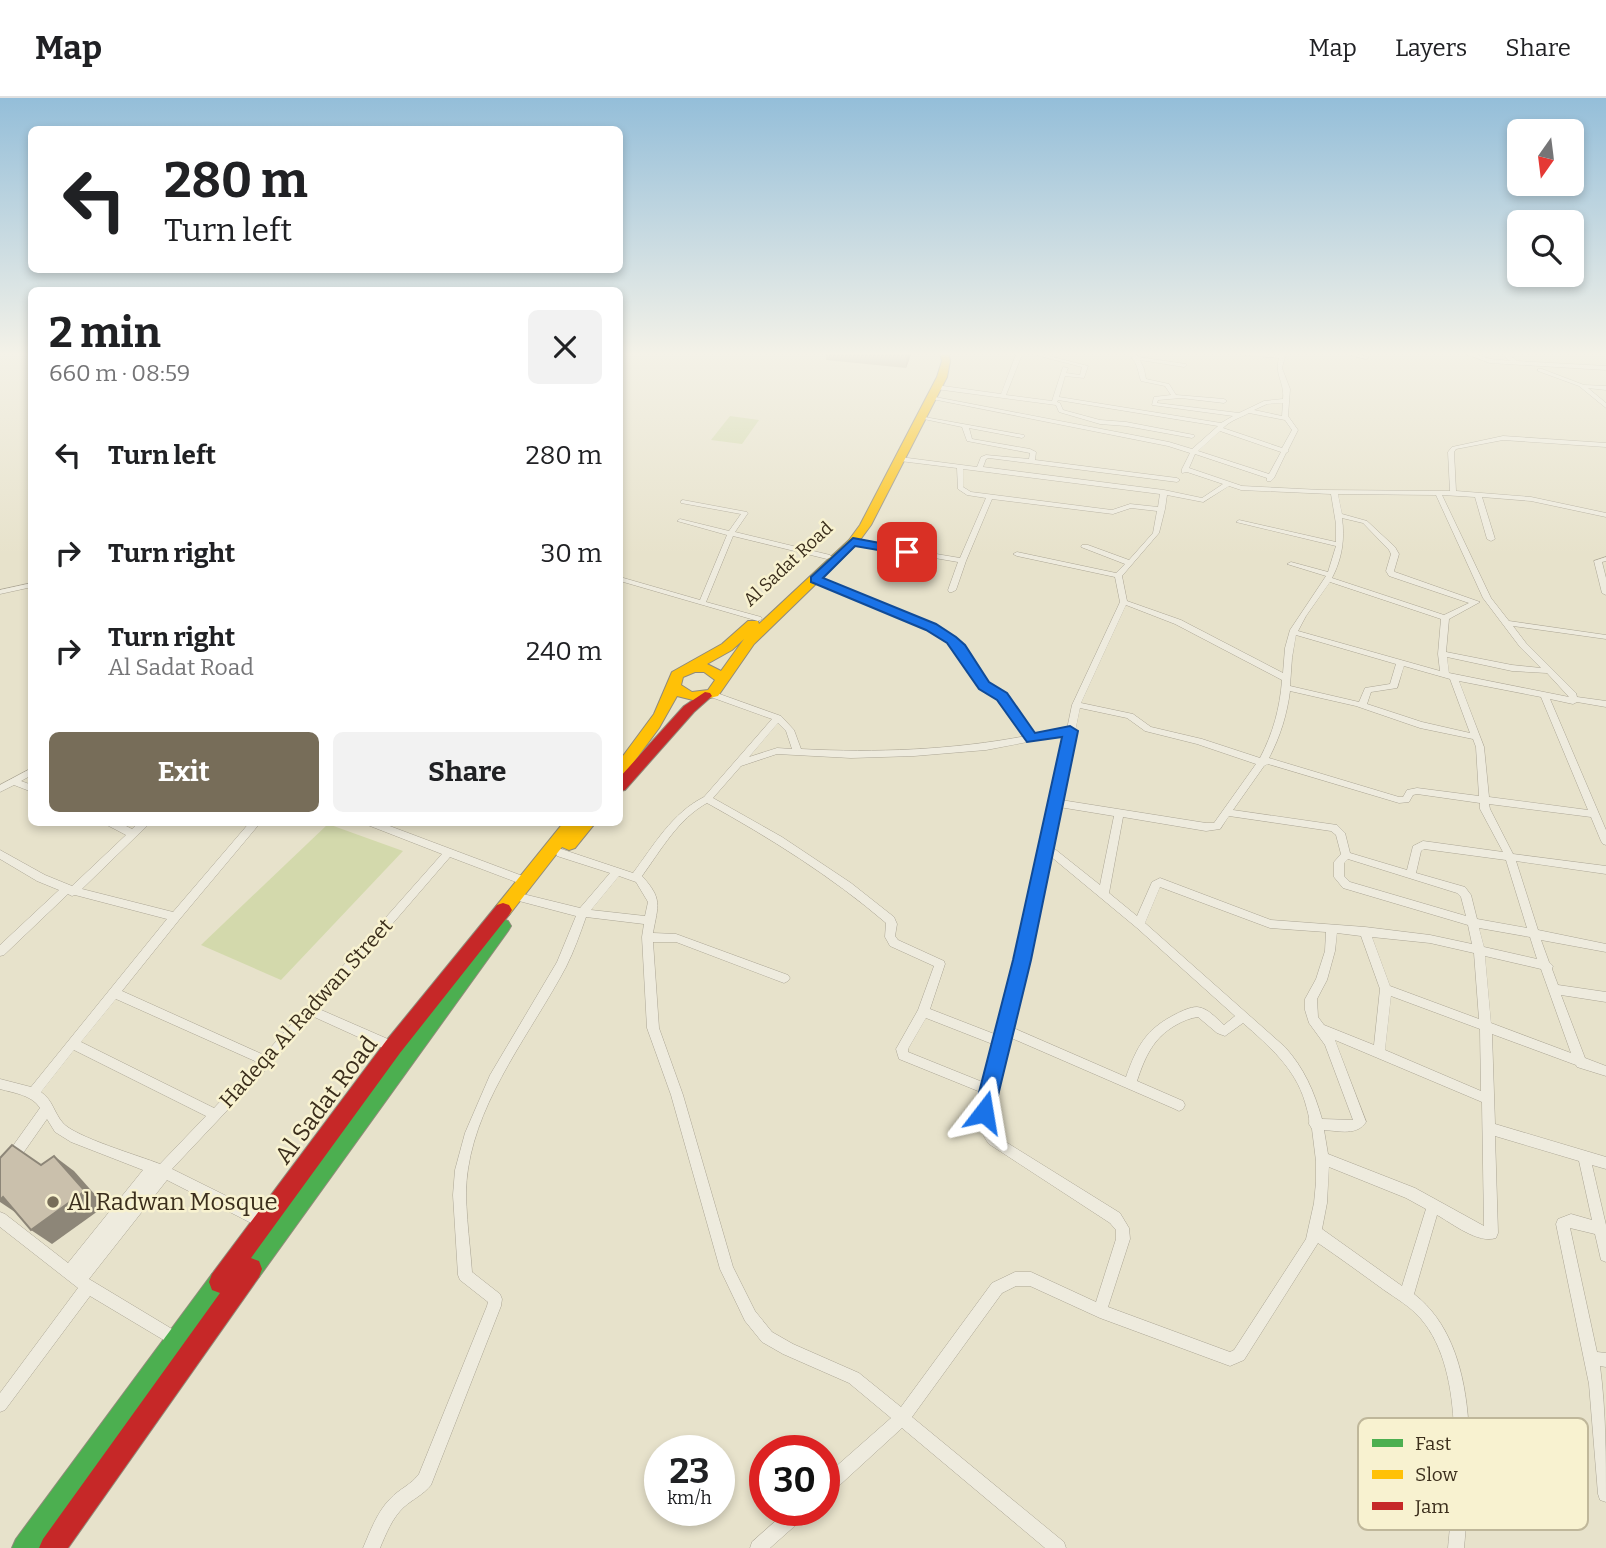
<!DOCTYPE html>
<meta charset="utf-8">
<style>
:root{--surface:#fff;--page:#f2f2f2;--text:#202124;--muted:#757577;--line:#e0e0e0;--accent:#776d59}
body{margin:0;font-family:Bitter,serif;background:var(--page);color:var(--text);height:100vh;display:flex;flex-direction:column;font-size:26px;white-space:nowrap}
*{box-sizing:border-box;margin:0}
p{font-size:23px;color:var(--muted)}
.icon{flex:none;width:38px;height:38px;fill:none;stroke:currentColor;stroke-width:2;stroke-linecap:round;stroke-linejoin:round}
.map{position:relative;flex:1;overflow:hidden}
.details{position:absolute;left:28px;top:189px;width:595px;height:539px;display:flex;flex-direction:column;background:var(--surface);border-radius:10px;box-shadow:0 4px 10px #0003}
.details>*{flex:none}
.banner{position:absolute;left:28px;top:28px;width:595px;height:147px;border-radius:10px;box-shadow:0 4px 10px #0003;background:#fff;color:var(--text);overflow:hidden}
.needle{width:46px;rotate:194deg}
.tools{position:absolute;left:1507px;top:21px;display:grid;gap:14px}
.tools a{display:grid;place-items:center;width:77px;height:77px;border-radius:10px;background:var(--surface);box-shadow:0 4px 10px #0003;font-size:35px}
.speed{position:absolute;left:644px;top:1337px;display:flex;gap:14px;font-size:35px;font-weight:700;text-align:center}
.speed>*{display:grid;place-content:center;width:91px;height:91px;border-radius:50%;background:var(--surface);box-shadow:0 4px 10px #0003;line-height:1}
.speed small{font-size:18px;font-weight:400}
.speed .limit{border:10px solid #d22;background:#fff;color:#111}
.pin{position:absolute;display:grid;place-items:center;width:60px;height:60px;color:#fff;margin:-30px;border-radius:14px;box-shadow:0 4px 10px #0006}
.me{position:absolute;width:77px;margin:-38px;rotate:14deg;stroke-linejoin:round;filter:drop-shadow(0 0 5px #0008)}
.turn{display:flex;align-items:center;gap:24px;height:147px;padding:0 21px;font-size:32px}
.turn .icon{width:91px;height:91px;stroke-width:2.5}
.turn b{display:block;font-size:49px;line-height:60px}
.round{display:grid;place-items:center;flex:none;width:74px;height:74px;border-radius:10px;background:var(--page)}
.headline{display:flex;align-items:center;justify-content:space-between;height:119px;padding:0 21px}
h1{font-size:42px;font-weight:700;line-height:52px}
.button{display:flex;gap:14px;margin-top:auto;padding:14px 21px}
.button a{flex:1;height:80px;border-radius:10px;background:var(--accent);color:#fff;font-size:28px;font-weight:700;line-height:80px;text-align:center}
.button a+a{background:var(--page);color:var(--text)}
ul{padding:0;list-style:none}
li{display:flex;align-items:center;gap:21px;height:98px;padding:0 21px}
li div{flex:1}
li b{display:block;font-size:26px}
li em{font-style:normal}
header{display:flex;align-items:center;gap:42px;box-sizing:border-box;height:98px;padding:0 35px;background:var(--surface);border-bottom:2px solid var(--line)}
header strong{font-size:33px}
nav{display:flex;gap:38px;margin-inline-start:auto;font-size:24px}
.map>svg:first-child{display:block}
.green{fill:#d3d9ac}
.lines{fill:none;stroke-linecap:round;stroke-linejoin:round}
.street-casing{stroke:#aca695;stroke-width:1}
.fast-casing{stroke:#918b7b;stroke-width:2}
.slow-casing{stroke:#918b7b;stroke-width:2}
.jam-casing{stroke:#918b7b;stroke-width:2}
.street{fill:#eeebde;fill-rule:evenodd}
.fast{fill:#4caf50;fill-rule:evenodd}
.slow{fill:#ffc107;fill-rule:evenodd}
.jam{fill:#c62828;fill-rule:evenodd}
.wall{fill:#aea594}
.shaded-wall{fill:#8d8678}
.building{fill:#cac0ac;stroke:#8d8678;stroke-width:2}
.route{fill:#1a73e8;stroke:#114b97;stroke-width:2}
.poi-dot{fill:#776d59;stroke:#f8f2d0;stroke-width:2.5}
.labels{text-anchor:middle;stroke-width:5;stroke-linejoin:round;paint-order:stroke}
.far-street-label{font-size:18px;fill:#3b2e1c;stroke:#f8f2d0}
.street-label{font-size:21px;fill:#3b2e1c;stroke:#f8f2d0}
.near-street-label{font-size:24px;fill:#3b2e1c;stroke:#f8f2d0}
.near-poi-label{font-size:24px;fill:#3b2e1c;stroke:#f8f2d0;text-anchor:start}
.key{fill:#f8f2d0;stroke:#bfb79a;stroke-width:2}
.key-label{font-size:19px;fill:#3b2e1c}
</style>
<header>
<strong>Map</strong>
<nav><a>Map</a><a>Layers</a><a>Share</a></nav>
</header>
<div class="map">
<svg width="1606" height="1450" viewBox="0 0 1606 1450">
<rect width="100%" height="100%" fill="#e7e2cb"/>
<g class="green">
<polygon points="730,318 759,322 742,346 711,342"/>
<polygon points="328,726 403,753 281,882 201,847"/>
</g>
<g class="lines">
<defs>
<g id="street">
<path d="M1017,254H1023L1006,297L1052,303L1063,269L1068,270L1066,275L1080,277L1082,269L1024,254H1033L1088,268L1084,280L1065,278L1059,299L1221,325L1233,318L1152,307L1154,299L1171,297L1165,288L1141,283C1138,275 1138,265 1131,260L1133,259L1131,254H1135L1138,259L1186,266L1187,267L1184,269L1140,262L1144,271L1146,281L1169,286L1176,297L1224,301L1227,303L1224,305L1181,300L1158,302L1157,305L1239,315L1264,303L1283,301C1285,285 1274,276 1279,260L1234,256L1232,254L1280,257L1282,254H1286L1282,270L1290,291L1288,318L1298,332L1288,352L1289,353L1286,355L1274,380L1271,383H1267V380L1195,356L1189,370L1242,388L1321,392L1450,393L1448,354L1452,349L1503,338L1606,345V349L1503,342L1456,351L1454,354L1456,393L1531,399L1606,415V419L1531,403L1482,399L1495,441L1491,443L1487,441L1475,399L1442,397L1491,500L1509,523L1606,537V541L1513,528L1526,545L1576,595L1577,599L1606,603V609L1577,604L1573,606L1550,601L1606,732V747L1603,746L1601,743L1591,719L1489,706L1490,711L1513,756L1606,768V776L1516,763L1538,832L1606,846V854L1541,842L1549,864L1553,868L1552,871L1558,887L1606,894V904L1561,897L1585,960L1606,968V978L1577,969L1576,967L1492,936L1495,1026L1606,1059V1071L1592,1067L1606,1127V1164L1601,1162L1595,1136L1570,1130L1597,1254L1606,1255V1269L1600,1268C1606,1313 1606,1359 1606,1404L1600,1402L1598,1396L1589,1286L1556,1126L1558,1121L1571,1116L1592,1122L1579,1063L1495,1038L1498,1135L1496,1140C1478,1146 1453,1126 1437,1117L1414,1196C1483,1249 1471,1373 1464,1450H1448C1454,1386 1467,1274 1421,1221C1411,1209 1397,1201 1384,1192C1362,1176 1340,1160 1318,1145L1244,1262L1230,1268L1100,1220L1030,1188H1016L1002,1195L912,1319L1064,1444L1066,1450H1045L902,1330L830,1396L824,1398V1379L891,1320L849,1285L783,1256L762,1244L745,1223L720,1171L671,997L647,930L642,839L644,826L586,819C580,836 574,853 566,869C532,933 479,998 468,1071C463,1100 470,1143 472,1174L500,1196L502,1201L501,1208L431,1387C423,1397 413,1401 404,1409C392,1420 386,1436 380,1450H363C370,1434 377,1414 390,1401C399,1391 411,1387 419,1376L487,1208L488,1204L460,1182L458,1177L453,1097L455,1072L465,1035L490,977L557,864L576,818L519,803L518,800L519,797L523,796L580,810L610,775L557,758L556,755L557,752L561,751L633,775C654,747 672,715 704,699L772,621L708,598L707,596L708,594H714L781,618L794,632L801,651C876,655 952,652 1026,638L999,601L981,589L957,552L948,544L928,531L812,483V479H818L934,527L954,540L963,548L987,585L1005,597L1034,637L1067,631L1072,607L1120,504L1115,479L1017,458L1013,456L1017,454L1116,475L1125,466L1081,449L1082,447H1088L1129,462L1153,435L1157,413L1131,410L1113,416L992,401L966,463L956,492L952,494H949L948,492L958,464L853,446L849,444L853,442L960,460L986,400L967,397L958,391L957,370L900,363L897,361L900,359L977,369L981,359L986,357L1029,361L1030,355L967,343L962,329L919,320V318L1024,337L1025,338L1022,340L969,330L972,341L1030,351L1036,354L1035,362L1177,380L1180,382L1177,384L989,360L986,361L983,369L1164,392L1202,400L1223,386L1187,374L1182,375V371L1190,355L1168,348L927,300L930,298L1169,344L1192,351L1218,328L1058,302L1057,304L1060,305L1063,312L1100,322L1126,324L1194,337L1195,338L1192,340L1126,328L1100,326L1059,314L1056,307L936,291L933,289L936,287L1001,296ZM1283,305L1282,318L1254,312L1267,306ZM1249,315L1285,322L1292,332L1282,350L1223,330C1231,322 1242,319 1249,315ZM1220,333L1281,354L1269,376L1198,353ZM963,371L979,373L1160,396L1158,409L1130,406L1112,412L971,394L963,389ZM1229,388L1241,392L1331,396L1336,426V444L1239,422L1236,424L1336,448L1328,474L1291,464L1287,466L1326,478L1290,532L1285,550L1283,575L1181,522L1127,503L1122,478L1159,435L1165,411L1167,397L1203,404ZM1338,396L1436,397L1483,500L1520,549L1541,570L1512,567L1446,554L1449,521L1480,504L1395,474L1394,473L1399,456L1395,449L1367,423L1342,416ZM1342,420L1363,425L1389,452L1391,456L1386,473L1389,478L1469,505L1444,517L1332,480C1342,461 1345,441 1342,420ZM1330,484L1441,521L1438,556L1440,573L1298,533L1306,518ZM1126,507L1175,526L1282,582C1280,610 1273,635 1260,660L1202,641L1151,629L1133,616L1081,605ZM1296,537L1396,566L1390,586L1365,590L1359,604L1290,588L1292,560ZM1447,559L1512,573L1547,575L1569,599L1449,575ZM1404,568L1450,581L1470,635L1422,624L1367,606L1371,594L1397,590ZM1459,583L1541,599L1588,712L1489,699L1484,649ZM1290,593L1356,608L1420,630L1473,641L1476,649L1479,698L1417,690L1407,692L1403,699H1399L1269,660C1280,639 1287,617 1290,593ZM1080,610L1127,620L1145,633L1197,646L1256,666L1214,725H1206L1061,702ZM778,625L786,633L792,651L777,650L749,659ZM1065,637L1017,862L997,937L930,911L945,866L944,863L898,842L895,838L897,826L894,819L851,785L782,739L713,700L741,668L777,656L851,660L914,658L986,652ZM1268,666L1399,705L1409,704L1413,697L1417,696L1480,705V711L1503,754L1423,743L1413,748L1407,772L1350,755L1345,735L1337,727L1233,712L1264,668ZM707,705C770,740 831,778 886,825L885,839L890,848L934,868L918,912L896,951L899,961L983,995C978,1014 976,1029 989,1046L1110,1125L1116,1132V1141L1096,1204L1031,1174H1015L992,1185L901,1309L859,1275L793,1246L772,1234L755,1213L733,1169L683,997L659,930L653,844H676L784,885L788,883L790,880L788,877L676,836L653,835C658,807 663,801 642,778C661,752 678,721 707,705ZM1059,709L1114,718L1100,787L1051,748ZM1229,718L1331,733L1336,737L1341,756L1334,764V779L1343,790L1468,827L1472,846L1430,837L1365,829L1271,822L1160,780L1152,784L1137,818L1109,795L1123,719L1206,733L1220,731ZM1424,751L1506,762L1527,830L1477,821L1471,797L1465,789L1416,775L1421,753ZM1049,757L1137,830L1235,918L1224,927C1216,920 1208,910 1197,909C1190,909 1182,913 1176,916C1146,931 1137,948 1126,979L1011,929L1027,862ZM1348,761L1457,795L1461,799L1466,818L1350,784L1344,778V765ZM619,778L636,784L648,804L645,818L591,812ZM1160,789L1270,830L1326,834L1325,853L1316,881L1305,901V912L1309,925L1325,947L1353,1022L1322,1021C1314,993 1304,970 1285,949L1145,825ZM1479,830L1530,839L1537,861L1484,849ZM1337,835L1361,838L1380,891L1374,947L1324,927L1318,919L1317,901L1327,882L1335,853ZM1372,839L1430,845L1474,855L1479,921L1390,888ZM1485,858L1541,871L1571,955L1491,925ZM1391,898L1480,931L1481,993L1385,952ZM1198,919L1217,935L1225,938L1243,925C1269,948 1295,970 1305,1004C1307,1012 1310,1019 1309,1026L1312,1031L1316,1063V1084L1314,1105L1306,1141L1234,1252L1230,1254L1108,1209L1130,1141L1129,1130L1120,1115L1001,1041C993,1032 990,1026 990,1014L1009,939L1175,1011L1179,1013L1183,1011L1185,1007L1183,1003L1137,983C1145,959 1153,940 1176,927C1183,923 1190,920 1198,919ZM926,920L995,947L985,985L908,954V951ZM1335,942L1482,1004L1484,1128L1415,1090L1328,1056L1324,1032C1340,1033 1357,1038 1366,1024ZM1329,1069L1406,1100L1426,1111L1402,1188L1322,1131L1327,1105Z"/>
<polygon points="1338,254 1348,254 1369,259 1366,261"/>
<polygon points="1460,254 1468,254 1491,261 1510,263 1499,254 1505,254 1517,263 1606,268 1606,272 1490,265"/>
<polygon points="1538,271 1542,271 1584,287 1606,288 1606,292 1588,290 1606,305 1606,310 1579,288 1538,273"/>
<polygon points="683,402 747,414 748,415 735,434 830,457 831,459 827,461 733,438 706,504 761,519 762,521 758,523 620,483 620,479 700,502 727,437 677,423 680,421 729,433 741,416 681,405 681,403"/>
<polygon points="1606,459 1606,463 1602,464 1606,480 1606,497 1602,495 1594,463"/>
<polygon points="32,485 32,489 0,496 0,492"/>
<polygon points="32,670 32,677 21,683 32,687 32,694 14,687 0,694 0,687"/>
<path d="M103,724H118L132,731L139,724H151L82,791L173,814L250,724H261L179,822L122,893L264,957L442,756L365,726L363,724H379L528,780L529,783L528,786L524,787L450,759L319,911L397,945L399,949L397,953L393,954L389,953L312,918L270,967L172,1071L269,1119L271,1124L269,1129L264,1131L259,1129L167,1082L89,1181L182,1237L184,1242L182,1247L177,1249L172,1247L90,1198L5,1312L0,1314V1295L78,1190L0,1129V1114L5,1116L68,1165L143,1072L71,1044L55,1034L47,1021L5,1081L0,1083V1066L40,1010C32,997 14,995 0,991V981L31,989L167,821L75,797L72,798L68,796L4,857L0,858V847L59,792L37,783L0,761V752L45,777L72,788L126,737L105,726ZM116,901L257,964L214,1010L81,944ZM74,952L206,1018L160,1066C140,1058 75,1039 63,1025C54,1015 53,1002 41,994Z"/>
<polygon points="788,1412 808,1412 806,1418 770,1450 750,1450 752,1444"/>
</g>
<g id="fast">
<polygon points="502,821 508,823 511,828 508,833 259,1179 251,1182 243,1179 240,1171 243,1163 496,823"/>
<polygon points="220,1173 228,1176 231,1184 228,1192 41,1450 12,1450 16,1441 212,1176"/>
</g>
<g id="slow">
<path d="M940,254H948L950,263L947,279L871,427L857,446L754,546L718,598L697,603L677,598L659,630L625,676L620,677V662L654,616L672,574L722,546L748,523H758L759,526L849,442L860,427L937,279L942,263ZM744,541L721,573L707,566L732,552ZM695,574H704L715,582L708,592L692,594L681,587L683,579Z"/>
<polygon points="564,724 596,724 575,750 569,752 562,749 509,817 503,819 497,817 494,812 497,807"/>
</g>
<g id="jam">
<polygon points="705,594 710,595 712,598 694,614 625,692 620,693 620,679 684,608"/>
<polygon points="503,805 509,807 512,812 509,817 400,955 251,1160 259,1163 262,1171 259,1179 68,1450 39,1450 43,1441 220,1195 212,1192 209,1184 212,1176 386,943 497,807"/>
</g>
</defs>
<use href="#street" class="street-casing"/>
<use href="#fast" class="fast-casing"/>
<use href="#slow" class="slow-casing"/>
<use href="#jam" class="jam-casing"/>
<use href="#street" class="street"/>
<use href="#fast" class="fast"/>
<use href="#slow" class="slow"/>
<use href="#jam" class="jam"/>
</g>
<polygon class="wall" points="826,254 912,254 906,270 826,262"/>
<g class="shaded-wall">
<polygon points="907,254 912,254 906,270"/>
<polygon points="54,1058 74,1073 105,1108 52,1146 31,1132"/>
<polygon points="3,1099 21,1118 0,1104 0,1102"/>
</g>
<polygon class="building" points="12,1047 41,1067 54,1058 85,1093 31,1132 3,1099 0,1102 0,1060"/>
<linearGradient id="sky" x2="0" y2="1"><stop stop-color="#94bed9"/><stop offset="0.56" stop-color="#f4f2e8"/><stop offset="1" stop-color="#f4f2e8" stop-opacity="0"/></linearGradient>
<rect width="1606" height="457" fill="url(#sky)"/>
<polygon class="route" points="853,440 907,450 913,454 907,457 855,448 823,480 936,526 956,539 965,547 989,584 1007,595 1035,635 1070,628 1078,633 1031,862 994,1014 991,1020 984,1023 977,1020 974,1014 1013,862 1062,639 1027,644 997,602 979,591 947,545 926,532 811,484 811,479"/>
<circle class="poi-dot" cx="53" cy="1104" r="7"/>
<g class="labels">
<g class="far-street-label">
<text transform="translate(788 466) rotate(-43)" y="6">Al Sadat Road</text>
</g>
<g class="street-label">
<text transform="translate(306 915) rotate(-48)" y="7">Hadeqa Al Radwan Street</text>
</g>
<g class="near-street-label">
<text transform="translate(326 1002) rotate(-53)" y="8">Al Sadat Road</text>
</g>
<g class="near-poi-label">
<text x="67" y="1112">Al Radwan Mosque</text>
</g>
</g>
<rect x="1358" y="1320" width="230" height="112" rx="10" class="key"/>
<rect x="1372" y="1341" width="31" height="8" fill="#4caf50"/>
<rect x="1372" y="1372" width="31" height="9" fill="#ffc107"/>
<rect x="1372" y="1404" width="31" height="8" fill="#c62828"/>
<g class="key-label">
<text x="1415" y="1352">Fast</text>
<text x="1415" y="1383">Slow</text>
<text x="1415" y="1415">Jam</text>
</g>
</svg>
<div class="tools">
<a><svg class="needle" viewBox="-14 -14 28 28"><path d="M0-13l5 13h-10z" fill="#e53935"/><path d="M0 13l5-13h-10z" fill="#757577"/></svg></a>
<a><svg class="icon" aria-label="search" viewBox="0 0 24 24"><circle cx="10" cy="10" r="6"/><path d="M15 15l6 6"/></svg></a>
</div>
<div class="speed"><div>23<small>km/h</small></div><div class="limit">30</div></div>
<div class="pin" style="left:907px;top:454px;background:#d93025"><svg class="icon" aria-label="arrive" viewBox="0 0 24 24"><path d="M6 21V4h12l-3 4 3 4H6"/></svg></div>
<svg class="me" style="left:984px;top:1014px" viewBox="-20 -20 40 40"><path d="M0-17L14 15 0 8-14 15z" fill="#1a73e8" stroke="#fff" stroke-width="4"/></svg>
<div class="banner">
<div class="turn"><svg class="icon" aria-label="left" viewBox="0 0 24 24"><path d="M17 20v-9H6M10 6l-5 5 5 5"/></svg><div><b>280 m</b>Turn left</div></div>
</div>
<section class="details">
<div class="headline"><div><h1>2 min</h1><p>660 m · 08:59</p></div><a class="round"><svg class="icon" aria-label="close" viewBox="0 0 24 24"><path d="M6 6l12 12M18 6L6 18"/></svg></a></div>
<ul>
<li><svg class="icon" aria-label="left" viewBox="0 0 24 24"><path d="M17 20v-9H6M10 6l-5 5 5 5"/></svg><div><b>Turn left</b></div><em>280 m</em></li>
<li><svg class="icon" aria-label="right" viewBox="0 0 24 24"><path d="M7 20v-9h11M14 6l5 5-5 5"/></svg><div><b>Turn right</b></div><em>30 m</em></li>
<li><svg class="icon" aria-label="right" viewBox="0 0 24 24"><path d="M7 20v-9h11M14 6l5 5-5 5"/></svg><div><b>Turn right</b><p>Al Sadat Road</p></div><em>240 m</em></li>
</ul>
<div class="button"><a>Exit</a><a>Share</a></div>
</section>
</div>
